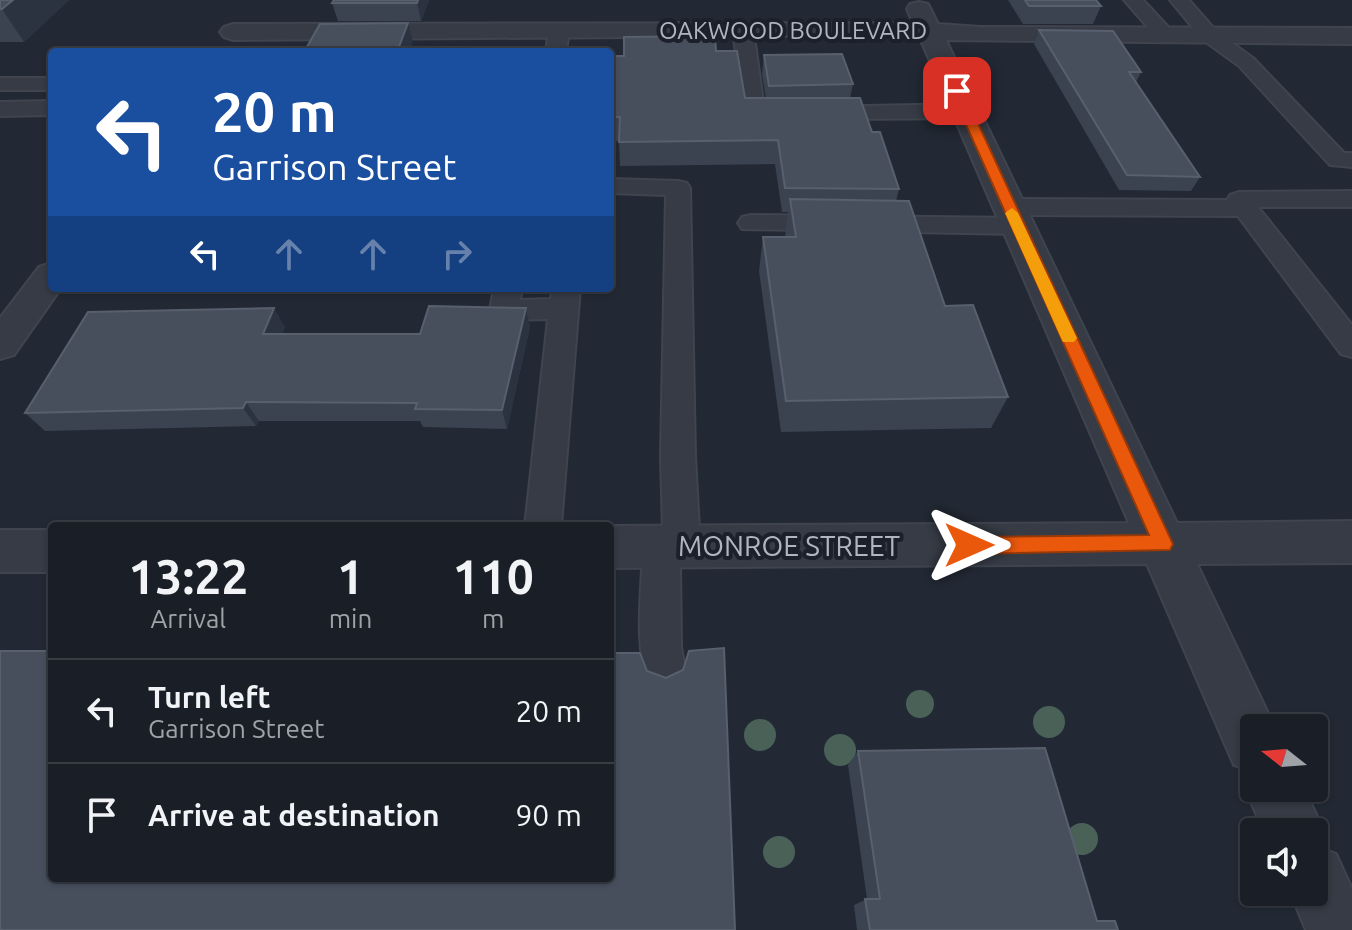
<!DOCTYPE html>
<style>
:root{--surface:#1a1f27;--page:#272c33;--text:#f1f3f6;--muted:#9fa2a7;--line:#383d44}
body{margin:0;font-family:Ubuntu,sans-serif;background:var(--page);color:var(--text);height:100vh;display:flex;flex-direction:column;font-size:30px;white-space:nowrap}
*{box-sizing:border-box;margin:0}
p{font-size:26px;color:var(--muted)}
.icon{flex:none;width:44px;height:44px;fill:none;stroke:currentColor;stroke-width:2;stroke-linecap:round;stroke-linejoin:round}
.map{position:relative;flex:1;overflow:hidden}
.details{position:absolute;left:48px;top:522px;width:566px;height:360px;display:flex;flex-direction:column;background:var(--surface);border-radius:8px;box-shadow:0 2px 6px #0004,0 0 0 2px var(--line)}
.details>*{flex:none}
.banner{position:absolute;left:48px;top:48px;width:566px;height:244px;border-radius:8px;box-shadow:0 2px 6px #0004,0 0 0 2px var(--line);background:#1a4fa0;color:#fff;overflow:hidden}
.needle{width:52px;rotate:287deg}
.tools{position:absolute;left:1240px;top:714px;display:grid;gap:16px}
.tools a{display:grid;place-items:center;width:88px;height:88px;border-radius:8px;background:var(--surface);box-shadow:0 2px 6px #0004,0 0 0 2px var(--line);font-size:40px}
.pin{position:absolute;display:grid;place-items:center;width:68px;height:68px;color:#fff;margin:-34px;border-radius:16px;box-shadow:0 4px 12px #0006}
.me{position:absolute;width:88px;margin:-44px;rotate:90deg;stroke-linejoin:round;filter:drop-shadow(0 0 6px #0008)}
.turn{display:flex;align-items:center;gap:28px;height:168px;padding:0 32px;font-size:36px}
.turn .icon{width:104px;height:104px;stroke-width:2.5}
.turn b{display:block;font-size:56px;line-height:68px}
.lanes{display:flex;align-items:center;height:76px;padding:0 32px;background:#0003;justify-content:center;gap:40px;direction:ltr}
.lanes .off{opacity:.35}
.eta{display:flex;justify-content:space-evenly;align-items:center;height:136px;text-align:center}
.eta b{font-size:48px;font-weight:700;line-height:56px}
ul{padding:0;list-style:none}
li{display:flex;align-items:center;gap:24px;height:104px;padding:0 32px;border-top:2px solid var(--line)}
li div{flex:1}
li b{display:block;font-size:30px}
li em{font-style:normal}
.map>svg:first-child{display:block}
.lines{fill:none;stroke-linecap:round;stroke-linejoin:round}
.lane-casing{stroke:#3f444f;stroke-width:4}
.street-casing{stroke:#3f444f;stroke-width:4}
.lane{fill:#363b45;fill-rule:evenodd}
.street{fill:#363b45;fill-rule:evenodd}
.tree{fill:#4a6158}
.wall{fill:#3b4351}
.shaded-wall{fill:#2c3340}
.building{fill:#474f5d;stroke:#585f6d;stroke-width:2}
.route{fill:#ea580c;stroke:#983908;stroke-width:2}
.slow{fill:#f59e0b}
.labels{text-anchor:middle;stroke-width:8;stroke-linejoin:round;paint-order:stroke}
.far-street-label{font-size:24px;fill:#b0b5c2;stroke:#1b202a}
.street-label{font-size:28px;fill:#b0b5c2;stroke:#1b202a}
</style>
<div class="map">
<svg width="1352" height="930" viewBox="0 0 1352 930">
<rect width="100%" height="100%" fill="#222934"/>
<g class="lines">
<defs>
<g id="lane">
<polygon points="1124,0 1143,0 1172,31 1175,35 1172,39 1158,39"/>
<polygon points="1170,0 1189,0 1217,32 1253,58 1344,153 1352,153 1352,167 1330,165 1239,66 1203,40"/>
<polygon points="743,23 753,29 764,108 966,104 977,111 966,118 746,120 743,115 733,29"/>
<polygon points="559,24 569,30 566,52 546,52 549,30"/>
<rect x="0" y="78" width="52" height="12"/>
<polygon points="52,101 52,115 0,116 0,102"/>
<path d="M610,179L678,181L687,183L690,188L695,456L700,547L695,558L680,562L681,647L686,674L680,688L665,694L650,688C633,646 642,592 643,547L648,536L663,532L661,456L666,195L610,193Z"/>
<polygon points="1352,191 1352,207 1258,207 1352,325 1352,357 1341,354 1238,216 1009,215 1000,212 996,207 1000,202 1009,199 1227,200 1230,195 1239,192"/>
<polygon points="751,215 1018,218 1027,220 1031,226 1027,232 1018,234 742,229 738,223 742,217"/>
<polygon points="494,288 522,288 520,300 551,299 552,288 580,288 561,526 525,526 548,319 504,320 494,317 490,310"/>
</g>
<g id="street">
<polygon points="919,2 928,4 938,24 980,27 1352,28 1352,44 946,40 1177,523 1352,521 1352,563 1197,564 1275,728 1254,728 1254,788 1304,788 1324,832 1318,847 1336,854 1352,889 1352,930 1306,930 1290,892 1314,892 1314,832 1264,832 1245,788 1252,772 1234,765 1147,564 610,568 610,526 1129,523 920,38 884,35 233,40 224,37 220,32 224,27 233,24 913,23 907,9 910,4"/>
<polygon points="52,263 52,288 61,288 14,355 0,359 0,318 39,267"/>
<rect x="0" y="530" width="52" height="42"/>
</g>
</defs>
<use href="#lane" class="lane-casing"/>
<use href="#street" class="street-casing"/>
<use href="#lane" class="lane"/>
<use href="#street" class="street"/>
</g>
<g class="tree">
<circle cx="920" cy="704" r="14"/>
<circle cx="1049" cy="722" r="16"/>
<circle cx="760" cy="735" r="16"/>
<circle cx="840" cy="750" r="16"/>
<circle cx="1082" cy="839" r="16"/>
<circle cx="779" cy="852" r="16"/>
</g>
<g class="wall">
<polygon points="0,0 69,0 24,42 0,42"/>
<polygon points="334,0 429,0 421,21 338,21 332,3"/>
<polygon points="1008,0 1096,0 1101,6 1093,24 1023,24"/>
<polygon points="1039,30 1141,72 1136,82 1200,177 1191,191 1119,190 1034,44"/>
<polygon points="716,51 745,98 766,98 762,74 764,55 853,84 850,98 872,132 899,189 896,201 945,306 1008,397 991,428 781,432 759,271 763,237 785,237 788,212 782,212 775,164 620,166 619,141 610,141 610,56"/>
<polygon points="526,308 530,327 507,429 423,427 420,421 259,421 256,426 45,431 25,413 285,327 282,334 420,334"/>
<polygon points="858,751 1097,921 1118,930 857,930 854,905 867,899 848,765"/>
</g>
<g class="shaded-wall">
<polygon points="13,0 69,0 24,42 2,9"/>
<polygon points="418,0 429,0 421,21 417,3"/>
<polygon points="408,23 413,42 409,52 397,52"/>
<polygon points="274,308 285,327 274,353 263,334"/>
<polygon points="526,308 530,327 507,429 502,410"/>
<polygon points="246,402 259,421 256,426 243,408"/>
</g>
<g class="building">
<polygon points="0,0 13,0 2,9 0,9"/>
<polygon points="334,0 418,0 417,3 332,3"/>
<polygon points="1025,0 1096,0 1101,6 1029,6"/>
<polygon points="408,23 397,52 304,52 320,24"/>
<polygon points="1039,30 1113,31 1141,72 1129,72 1200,177 1127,175"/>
<polygon points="715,36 716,51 737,51 745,98 860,98 872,132 880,132 899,189 785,188 778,140 619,142 620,117 610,117 610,56 624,56 624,37"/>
<polygon points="842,54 853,84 769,86 764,55"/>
<polygon points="790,199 909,201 945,306 973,305 1008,397 786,401 763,237 796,237"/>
<polygon points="429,306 526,308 502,410 415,409 417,403 246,402 243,408 25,413 88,312 274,308 263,334 420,334"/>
<polygon points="724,648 735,930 0,930 0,651 52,651 52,878 610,878 610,653 640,653 647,671 666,678 683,670 689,651"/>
<polygon points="1045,748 1097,921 1115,921 1118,930 870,930 865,899 880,899 858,751"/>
</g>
<polygon class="route" points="957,88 963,91 1173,544 1170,550 969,554 962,551 960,545 962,539 969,537 1149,535 951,91"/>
<polygon class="slow" points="1012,208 1018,213 1077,338 1074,342 1063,342 1061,338 1005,213"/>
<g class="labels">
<g class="far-street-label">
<text x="793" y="39">OAKWOOD BOULEVARD</text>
</g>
<g class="street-label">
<text x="789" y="556">MONROE STREET</text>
</g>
</g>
</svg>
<div class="tools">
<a><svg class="needle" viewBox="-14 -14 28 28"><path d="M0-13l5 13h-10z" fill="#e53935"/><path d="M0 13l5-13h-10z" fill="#9fa2a7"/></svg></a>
<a><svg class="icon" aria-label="sound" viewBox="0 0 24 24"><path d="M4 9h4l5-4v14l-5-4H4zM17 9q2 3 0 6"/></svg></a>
</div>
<div class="pin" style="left:957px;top:91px;background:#d93025"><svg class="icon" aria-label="arrive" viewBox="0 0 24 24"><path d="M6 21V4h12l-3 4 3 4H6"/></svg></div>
<svg class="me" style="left:969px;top:545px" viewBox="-20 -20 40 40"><path d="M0-17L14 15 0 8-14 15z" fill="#ea580c" stroke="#fff" stroke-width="4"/></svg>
<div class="banner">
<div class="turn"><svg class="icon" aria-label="left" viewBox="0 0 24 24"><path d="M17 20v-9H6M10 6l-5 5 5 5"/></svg><div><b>20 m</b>Garrison Street</div></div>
<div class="lanes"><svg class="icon" aria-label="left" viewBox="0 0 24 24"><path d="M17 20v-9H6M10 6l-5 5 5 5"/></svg><svg class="icon off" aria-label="ahead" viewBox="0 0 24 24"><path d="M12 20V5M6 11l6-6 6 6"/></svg><svg class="icon off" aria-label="ahead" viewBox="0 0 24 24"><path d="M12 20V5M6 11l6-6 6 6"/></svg><svg class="icon off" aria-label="right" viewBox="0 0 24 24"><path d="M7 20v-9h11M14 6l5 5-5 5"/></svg></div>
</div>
<section class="details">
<div class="eta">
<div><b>13:22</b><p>Arrival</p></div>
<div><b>1</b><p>min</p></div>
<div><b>110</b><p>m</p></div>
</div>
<ul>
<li><svg class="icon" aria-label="left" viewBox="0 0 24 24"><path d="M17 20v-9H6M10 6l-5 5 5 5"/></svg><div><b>Turn left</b><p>Garrison Street</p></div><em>20 m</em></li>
<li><svg class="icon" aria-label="arrive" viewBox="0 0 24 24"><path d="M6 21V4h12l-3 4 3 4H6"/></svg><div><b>Arrive at destination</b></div><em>90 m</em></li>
</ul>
</section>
</div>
